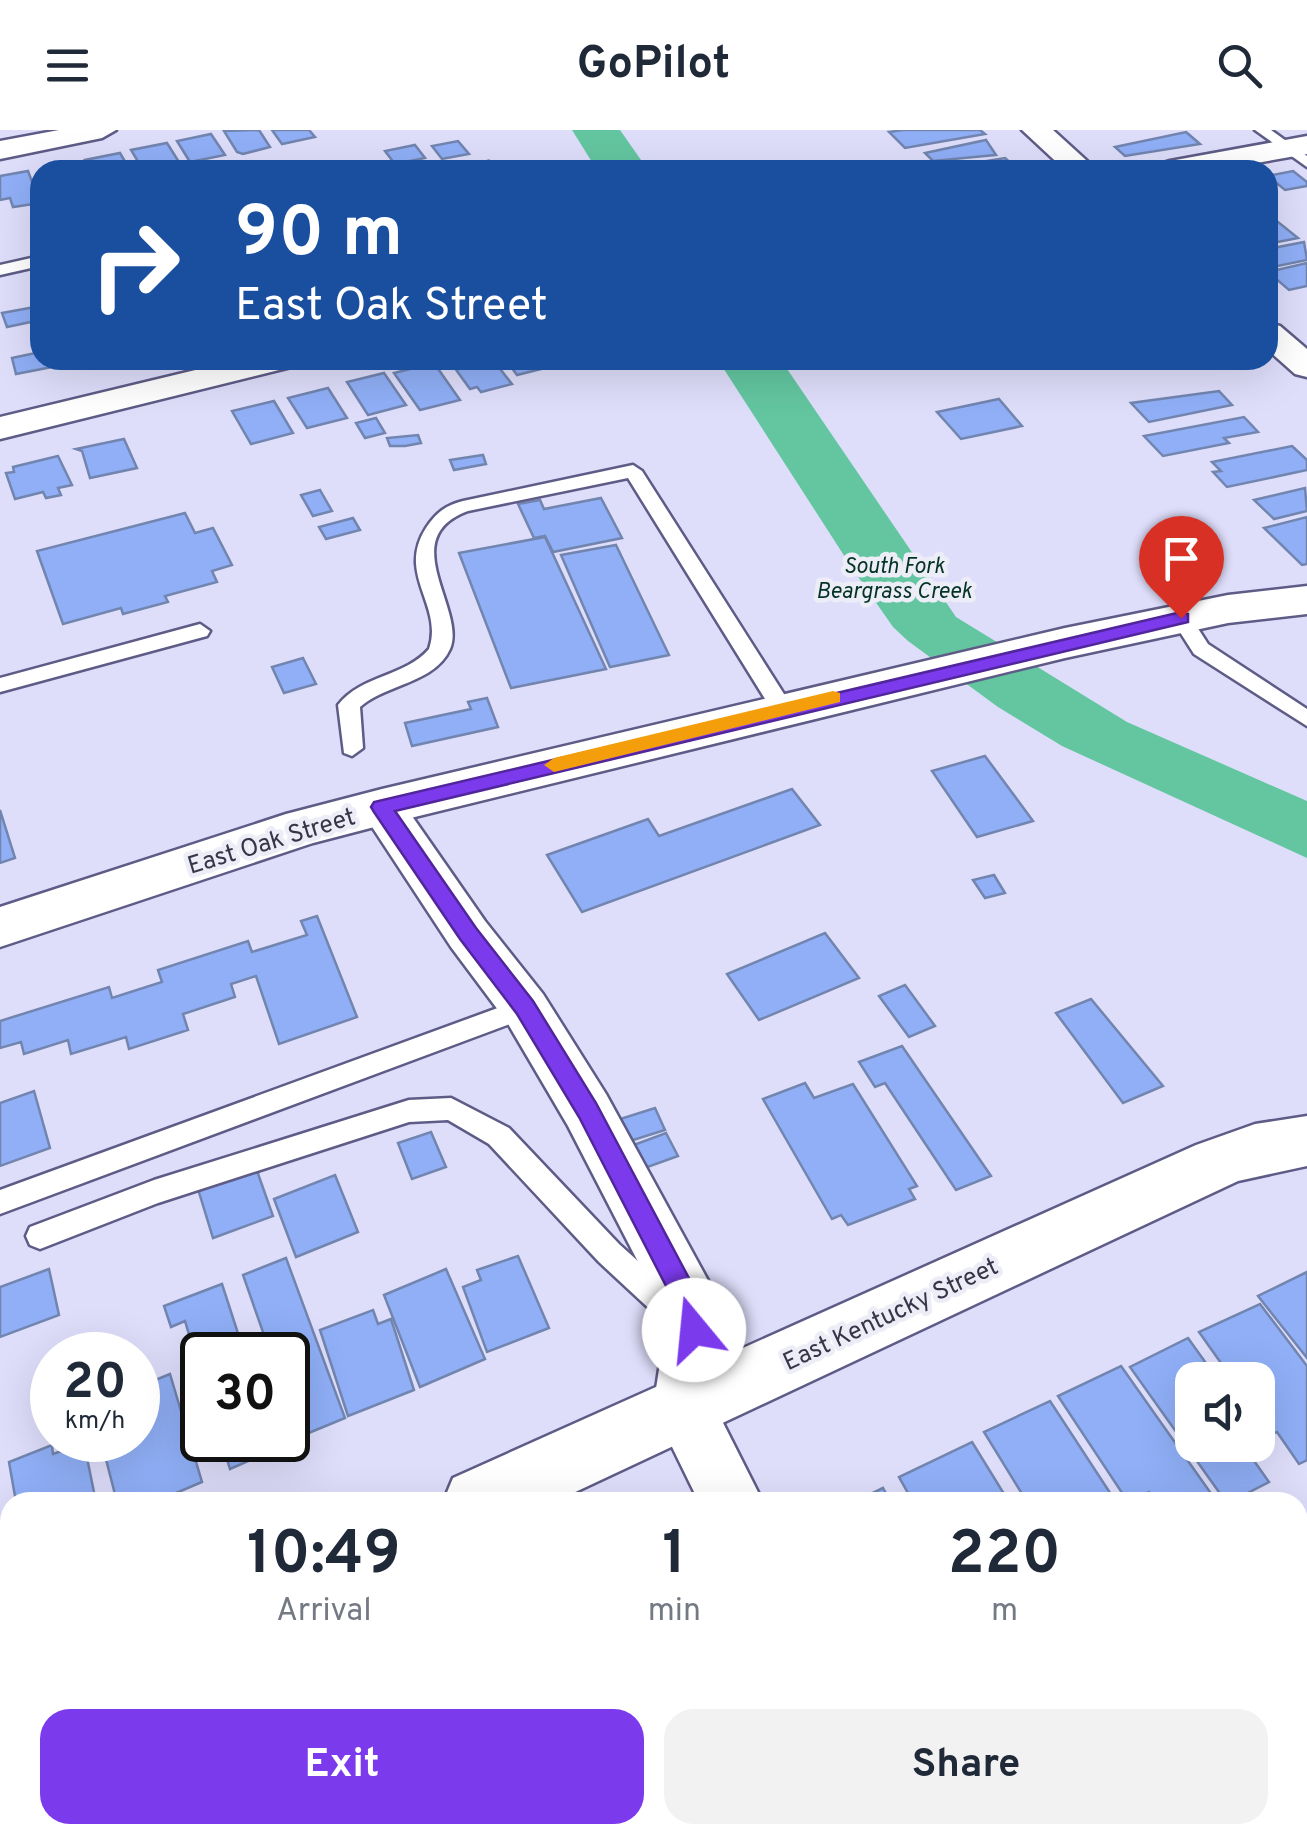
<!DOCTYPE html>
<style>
:root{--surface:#fff;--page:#f2f2f3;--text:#1f2937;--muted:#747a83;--accent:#7c3aed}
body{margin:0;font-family:Overpass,sans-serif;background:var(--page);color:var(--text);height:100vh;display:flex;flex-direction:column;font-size:38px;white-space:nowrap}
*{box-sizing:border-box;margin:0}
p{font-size:32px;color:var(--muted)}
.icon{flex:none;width:55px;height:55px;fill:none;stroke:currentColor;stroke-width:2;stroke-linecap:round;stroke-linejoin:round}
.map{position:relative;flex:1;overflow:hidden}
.drawer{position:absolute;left:0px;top:1362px;width:1308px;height:352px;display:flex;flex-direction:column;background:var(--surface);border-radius:30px 30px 0 0;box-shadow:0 10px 40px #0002}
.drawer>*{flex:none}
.banner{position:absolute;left:30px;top:30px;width:1248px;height:210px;border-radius:30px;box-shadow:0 10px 40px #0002;background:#1a4fa0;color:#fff;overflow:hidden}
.tools{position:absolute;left:1175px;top:1232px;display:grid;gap:20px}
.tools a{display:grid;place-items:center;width:100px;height:100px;border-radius:20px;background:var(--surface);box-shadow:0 10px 40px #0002;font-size:50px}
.speed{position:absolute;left:30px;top:1202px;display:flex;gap:20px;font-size:50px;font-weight:700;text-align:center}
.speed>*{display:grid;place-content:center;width:130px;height:130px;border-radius:50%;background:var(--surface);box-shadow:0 10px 40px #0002;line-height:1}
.speed small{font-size:25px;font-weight:400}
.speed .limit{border:5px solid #111;border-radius:15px;background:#fff;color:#111}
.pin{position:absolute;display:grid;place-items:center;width:85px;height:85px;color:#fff;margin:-102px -42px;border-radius:50% 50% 50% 0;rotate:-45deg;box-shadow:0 0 10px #0007}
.pin .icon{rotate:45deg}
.me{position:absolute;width:110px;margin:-55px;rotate:343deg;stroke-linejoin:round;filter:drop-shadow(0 0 8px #0008)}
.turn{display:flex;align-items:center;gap:35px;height:210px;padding:0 40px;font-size:45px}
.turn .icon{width:130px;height:130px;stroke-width:2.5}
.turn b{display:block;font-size:70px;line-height:85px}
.eta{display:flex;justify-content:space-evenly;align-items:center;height:170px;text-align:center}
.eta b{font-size:60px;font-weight:700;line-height:70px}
.primary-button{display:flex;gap:20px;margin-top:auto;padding:20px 40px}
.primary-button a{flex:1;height:115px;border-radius:30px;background:var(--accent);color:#fff;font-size:40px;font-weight:700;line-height:115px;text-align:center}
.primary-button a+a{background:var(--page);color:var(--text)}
header{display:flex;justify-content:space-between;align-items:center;height:130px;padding:0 40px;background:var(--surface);font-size:45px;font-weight:700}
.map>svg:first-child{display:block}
.water{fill:#63c6a0}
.building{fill:#90aff7;stroke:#7285af;stroke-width:2.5}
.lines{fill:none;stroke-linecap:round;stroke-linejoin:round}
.lane-casing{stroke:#5e5c86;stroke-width:5}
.street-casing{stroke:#5e5c86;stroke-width:5}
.secondary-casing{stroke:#5e5c86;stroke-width:5}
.lane{fill:#fff;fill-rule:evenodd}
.street{fill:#fff;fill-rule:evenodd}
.secondary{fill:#fff;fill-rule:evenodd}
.route{fill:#7c3aed;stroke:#51269a;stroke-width:2.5}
.slow{fill:#f59e0b}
.labels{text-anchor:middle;stroke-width:9;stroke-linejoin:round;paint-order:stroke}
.far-water-label{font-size:22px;font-style:italic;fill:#043324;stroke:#ededf7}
.street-label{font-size:25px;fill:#373649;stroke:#ededf7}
</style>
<header><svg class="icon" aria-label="menu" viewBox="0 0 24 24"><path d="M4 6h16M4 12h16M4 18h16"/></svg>GoPilot<svg class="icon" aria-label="search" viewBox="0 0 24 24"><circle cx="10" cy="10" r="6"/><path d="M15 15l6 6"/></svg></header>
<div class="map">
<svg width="1307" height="1714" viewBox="0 0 1307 1714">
<rect width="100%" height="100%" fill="#dedefb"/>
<g class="water">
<polygon points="572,0 620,0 648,40 597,40"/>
<polygon points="718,230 781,230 956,487 1127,592 1307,671 1307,728 1062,616 998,577 908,511 893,497 854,441"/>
</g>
<g class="building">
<polygon points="259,0 270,17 243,24 237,22 224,1"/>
<polygon points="272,0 309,0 315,7 282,14"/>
<polygon points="903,0 980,0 985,4 905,18 889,2"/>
<polygon points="1186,2 1200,14 1125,26 1115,17"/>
<polygon points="211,4 225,25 190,32 177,11"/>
<polygon points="986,10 996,25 933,31 925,23"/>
<polygon points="458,11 469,24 442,29 432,16"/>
<polygon points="167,13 184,40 143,40 131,20"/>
<polygon points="415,15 425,28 395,34 385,21"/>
<polygon points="120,23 130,40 91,40 85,30"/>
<polygon points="1005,28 1015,37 1010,37 1012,40 959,40 955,36"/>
<polygon points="28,41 40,73 13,77 10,68 0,70 0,46"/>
<polygon points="1293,41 1307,52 1307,56 1285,60 1268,46"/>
<polygon points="1278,92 1298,108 1268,114 1268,94"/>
<polygon points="1304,112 1307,130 1268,138 1268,119"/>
<polygon points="1307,133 1307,156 1289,160 1268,142"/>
<polygon points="35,177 40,190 7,197 2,183"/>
<polygon points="40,222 40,230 50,230 52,237 16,244 12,228"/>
<polygon points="449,230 493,230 512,254 481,262 477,257 470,259"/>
<polygon points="506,230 553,230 557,235 517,245"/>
<polygon points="434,233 460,270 420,280 394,243"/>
<polygon points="384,243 406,275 368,285 347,252"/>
<polygon points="328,258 347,288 307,298 288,268"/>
<polygon points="1219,261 1232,275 1149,292 1131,273"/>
<polygon points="999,269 1022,296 961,309 937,282"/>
<polygon points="274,271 293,303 251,314 232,281"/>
<polygon points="1244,287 1258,302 1224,308 1229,313 1163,326 1144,306"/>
<polygon points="376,288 385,303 365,308 356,293"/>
<polygon points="418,305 421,313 405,316 390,316 387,308"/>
<polygon points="124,309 137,338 90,348 82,321 76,319"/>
<polygon points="1292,316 1307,330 1307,340 1227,357 1213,342 1221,341 1212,332"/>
<polygon points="483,325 486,334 454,340 450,330"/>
<polygon points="58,326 72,355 58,358 61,365 46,368 43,362 15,369 6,343 14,342 13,337"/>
<polygon points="1305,358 1307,381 1274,389 1254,370"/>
<polygon points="320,360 332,381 313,386 301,365"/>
<polygon points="601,368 622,408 553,422 545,406 534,408 518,374 540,370 544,379"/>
<polygon points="185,383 195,403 213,398 232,435 212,441 217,452 165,466 168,472 123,484 121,478 63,494 37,421"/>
<polygon points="1307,387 1307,434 1302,435 1264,398"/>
<polygon points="353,388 360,400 326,409 319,397"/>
<polygon points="545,407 606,539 511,558 459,423"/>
<polygon points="616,415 669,525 610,537 561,425"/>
<polygon points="303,528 316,554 284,563 272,537"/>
<polygon points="487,568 498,597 412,616 405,593 471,579 468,572"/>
<polygon points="985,626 1033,691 977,707 932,641"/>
<polygon points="792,659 820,695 582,782 547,725 648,689 659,706"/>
<polygon points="0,680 15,728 0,733"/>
<polygon points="994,745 1005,763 985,768 973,750"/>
<polygon points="317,786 357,887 279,914 256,846 231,854 235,867 183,884 188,900 129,919 126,907 71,924 68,910 24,924 21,912 0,918 0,891 109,857 112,868 162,852 158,840 248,811 252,822 307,805 301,791"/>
<polygon points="825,803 859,848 759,890 727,844"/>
<polygon points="905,855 935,896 909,907 879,866"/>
<polygon points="1091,869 1163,956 1123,973 1056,883"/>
<polygon points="902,916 991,1046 956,1060 885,953 875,957 859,932"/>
<polygon points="805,953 814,968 853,954 917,1056 909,1059 915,1069 848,1095 841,1085 832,1089 763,969"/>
<polygon points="34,961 50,1018 0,1036 0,973"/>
<polygon points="655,978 665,1000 627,1012 617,990"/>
<polygon points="431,1002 446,1037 412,1049 398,1013"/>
<polygon points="666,1003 678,1026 642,1039 631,1016"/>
<polygon points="256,1038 273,1086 213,1108 198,1059"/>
<polygon points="335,1045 358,1102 296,1127 274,1069"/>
<polygon points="518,1126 549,1198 487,1222 463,1157 481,1150 477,1140"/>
<polygon points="286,1128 345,1288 299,1307 288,1274 288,1225 271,1225 243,1145"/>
<polygon points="49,1139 59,1185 0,1207 0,1157"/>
<polygon points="446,1139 485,1229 420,1257 384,1165"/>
<polygon points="1307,1142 1307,1228 1258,1166"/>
<polygon points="222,1154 245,1225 202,1225 202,1249 185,1191 171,1197 164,1176"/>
<polygon points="1260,1174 1307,1236 1307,1330 1299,1334 1277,1302 1272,1304 1258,1284 1258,1250 1233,1250 1199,1202"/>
<polygon points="373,1180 378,1194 391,1189 414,1260 348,1286 320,1200"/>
<polygon points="1188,1208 1218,1250 1192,1250 1192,1315 1251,1315 1245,1318 1269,1352 1230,1372 1226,1372 1130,1237"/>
<polygon points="1121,1236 1217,1372 1156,1372 1149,1362 1128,1372 1058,1266"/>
<polygon points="170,1244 202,1352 155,1372 117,1372 101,1310 138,1310 138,1257"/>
<polygon points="1050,1271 1116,1372 1027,1372 984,1302"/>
<polygon points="221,1310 273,1310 276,1319 230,1339"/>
<polygon points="972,1312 1009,1372 913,1372 899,1347"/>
<polygon points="84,1313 96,1372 16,1372 9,1332 52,1315 53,1324"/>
<polygon points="883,1358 891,1372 854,1372"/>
<polygon points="1302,1398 1307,1405 1307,1478 1303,1481 1298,1473 1298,1401"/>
<polygon points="1307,1585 1307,1651 1298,1637 1298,1590"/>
<polygon points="96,1705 155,1705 157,1714 98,1714"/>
<polygon points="162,1705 250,1705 252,1714 164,1714"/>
<polygon points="266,1705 326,1705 329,1714 268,1714"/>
<polygon points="350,1705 410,1705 413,1714 353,1714"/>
<polygon points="660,1705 767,1705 771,1714 643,1714"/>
<polygon points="1096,1705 1222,1705 1227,1714 1101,1714"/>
</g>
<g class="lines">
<defs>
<g id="lane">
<polygon points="1255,0 1271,0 1307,26 1307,37"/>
<polygon points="489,32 498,40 463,40 465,37"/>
<polygon points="40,126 40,136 0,145 0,135"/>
<path d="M633,335L642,341L791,575L794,580L791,585H775L628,348L468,381C394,408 467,480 450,519C435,553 386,554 360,577L363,618L352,626L344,623L338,575C361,545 405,547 429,519C444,475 396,445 426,398C436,383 446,375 463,371Z"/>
<polygon points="1181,482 1188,483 1208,514 1307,579 1307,596 1194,524 1171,488"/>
<polygon points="200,494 210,501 207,506 0,562 0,548"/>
<polygon points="525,868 534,871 538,878 534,885 0,1084 0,1060"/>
<polygon points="451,968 509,998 619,1114 689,1177 694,1187 689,1197 679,1200 669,1197 599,1132 489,1014 448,990 409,992 158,1073 40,1119 30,1115 26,1106 30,1097 154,1050 409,970"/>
</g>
<g id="street">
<polygon points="59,0 116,0 102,8 0,29 0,11"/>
<polygon points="1022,0 1053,0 1097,40 1065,40"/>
<polygon points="1307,6 1307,24 1217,40 1155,40 1160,34 1170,31"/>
<polygon points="1268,193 1280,196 1307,219 1307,247 1295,244 1268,220"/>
<polygon points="237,230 296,230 291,237 0,309 0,287"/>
<polygon points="382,661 398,666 485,791 543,864 606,964 717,1167 725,1186 714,1275 763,1372 699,1372 653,1278 667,1188 568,996 507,892 451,817 359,677 366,666"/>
<polygon points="866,1705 939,1705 943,1714 870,1714"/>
</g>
<g id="secondary">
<polygon points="1307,456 1307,484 1228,493 1065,528 382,695 313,713 0,817 0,777 286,684 382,659 1065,498 1228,465"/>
<polygon points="1307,986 1307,1036 1238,1051 554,1372 443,1372 453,1348 1196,1015 1255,994"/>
<polygon points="10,1552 10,1629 0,1633 0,1556"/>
</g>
</defs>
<use href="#lane" class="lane-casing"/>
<use href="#street" class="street-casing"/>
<use href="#secondary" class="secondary-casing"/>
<use href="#lane" class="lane"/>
<use href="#street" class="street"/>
<use href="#secondary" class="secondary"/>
</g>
<polygon class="route" points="1181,482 1188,484 1188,492 395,681 476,798 533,871 596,973 709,1186 703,1209 694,1213 684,1209 680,1200 682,1187 579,987 517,884 460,809 374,682 371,677 374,672"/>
<polygon class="slow" points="833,561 840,563 840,572 554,642 544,635 554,628"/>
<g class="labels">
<g class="far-water-label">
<text x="894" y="443">South Fork<tspan x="894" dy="25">Beargrass Creek</tspan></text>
</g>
<g class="street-label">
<text transform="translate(271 710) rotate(-17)" y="9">East Oak Street</text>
<text transform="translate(890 1183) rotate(-25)" y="9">East Kentucky Street</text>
</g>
</g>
</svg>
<div class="tools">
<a><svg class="icon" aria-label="sound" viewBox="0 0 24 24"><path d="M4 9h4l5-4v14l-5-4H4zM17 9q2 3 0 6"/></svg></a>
</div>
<div class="speed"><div>20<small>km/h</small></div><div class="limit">30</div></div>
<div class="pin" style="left:1181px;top:488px;background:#d93025"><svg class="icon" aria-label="arrive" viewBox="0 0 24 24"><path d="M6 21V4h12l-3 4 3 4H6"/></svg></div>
<svg class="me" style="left:694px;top:1200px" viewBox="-20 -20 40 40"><circle r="19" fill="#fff"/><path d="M0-13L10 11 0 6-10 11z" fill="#7c3aed"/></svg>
<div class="banner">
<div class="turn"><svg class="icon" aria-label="right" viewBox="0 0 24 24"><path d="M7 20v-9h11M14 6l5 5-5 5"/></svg><div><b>90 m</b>East Oak Street</div></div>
</div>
<section class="drawer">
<div class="eta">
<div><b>10:49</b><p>Arrival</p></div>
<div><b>1</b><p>min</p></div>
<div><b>220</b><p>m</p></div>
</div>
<div class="primary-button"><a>Exit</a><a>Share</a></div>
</section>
</div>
